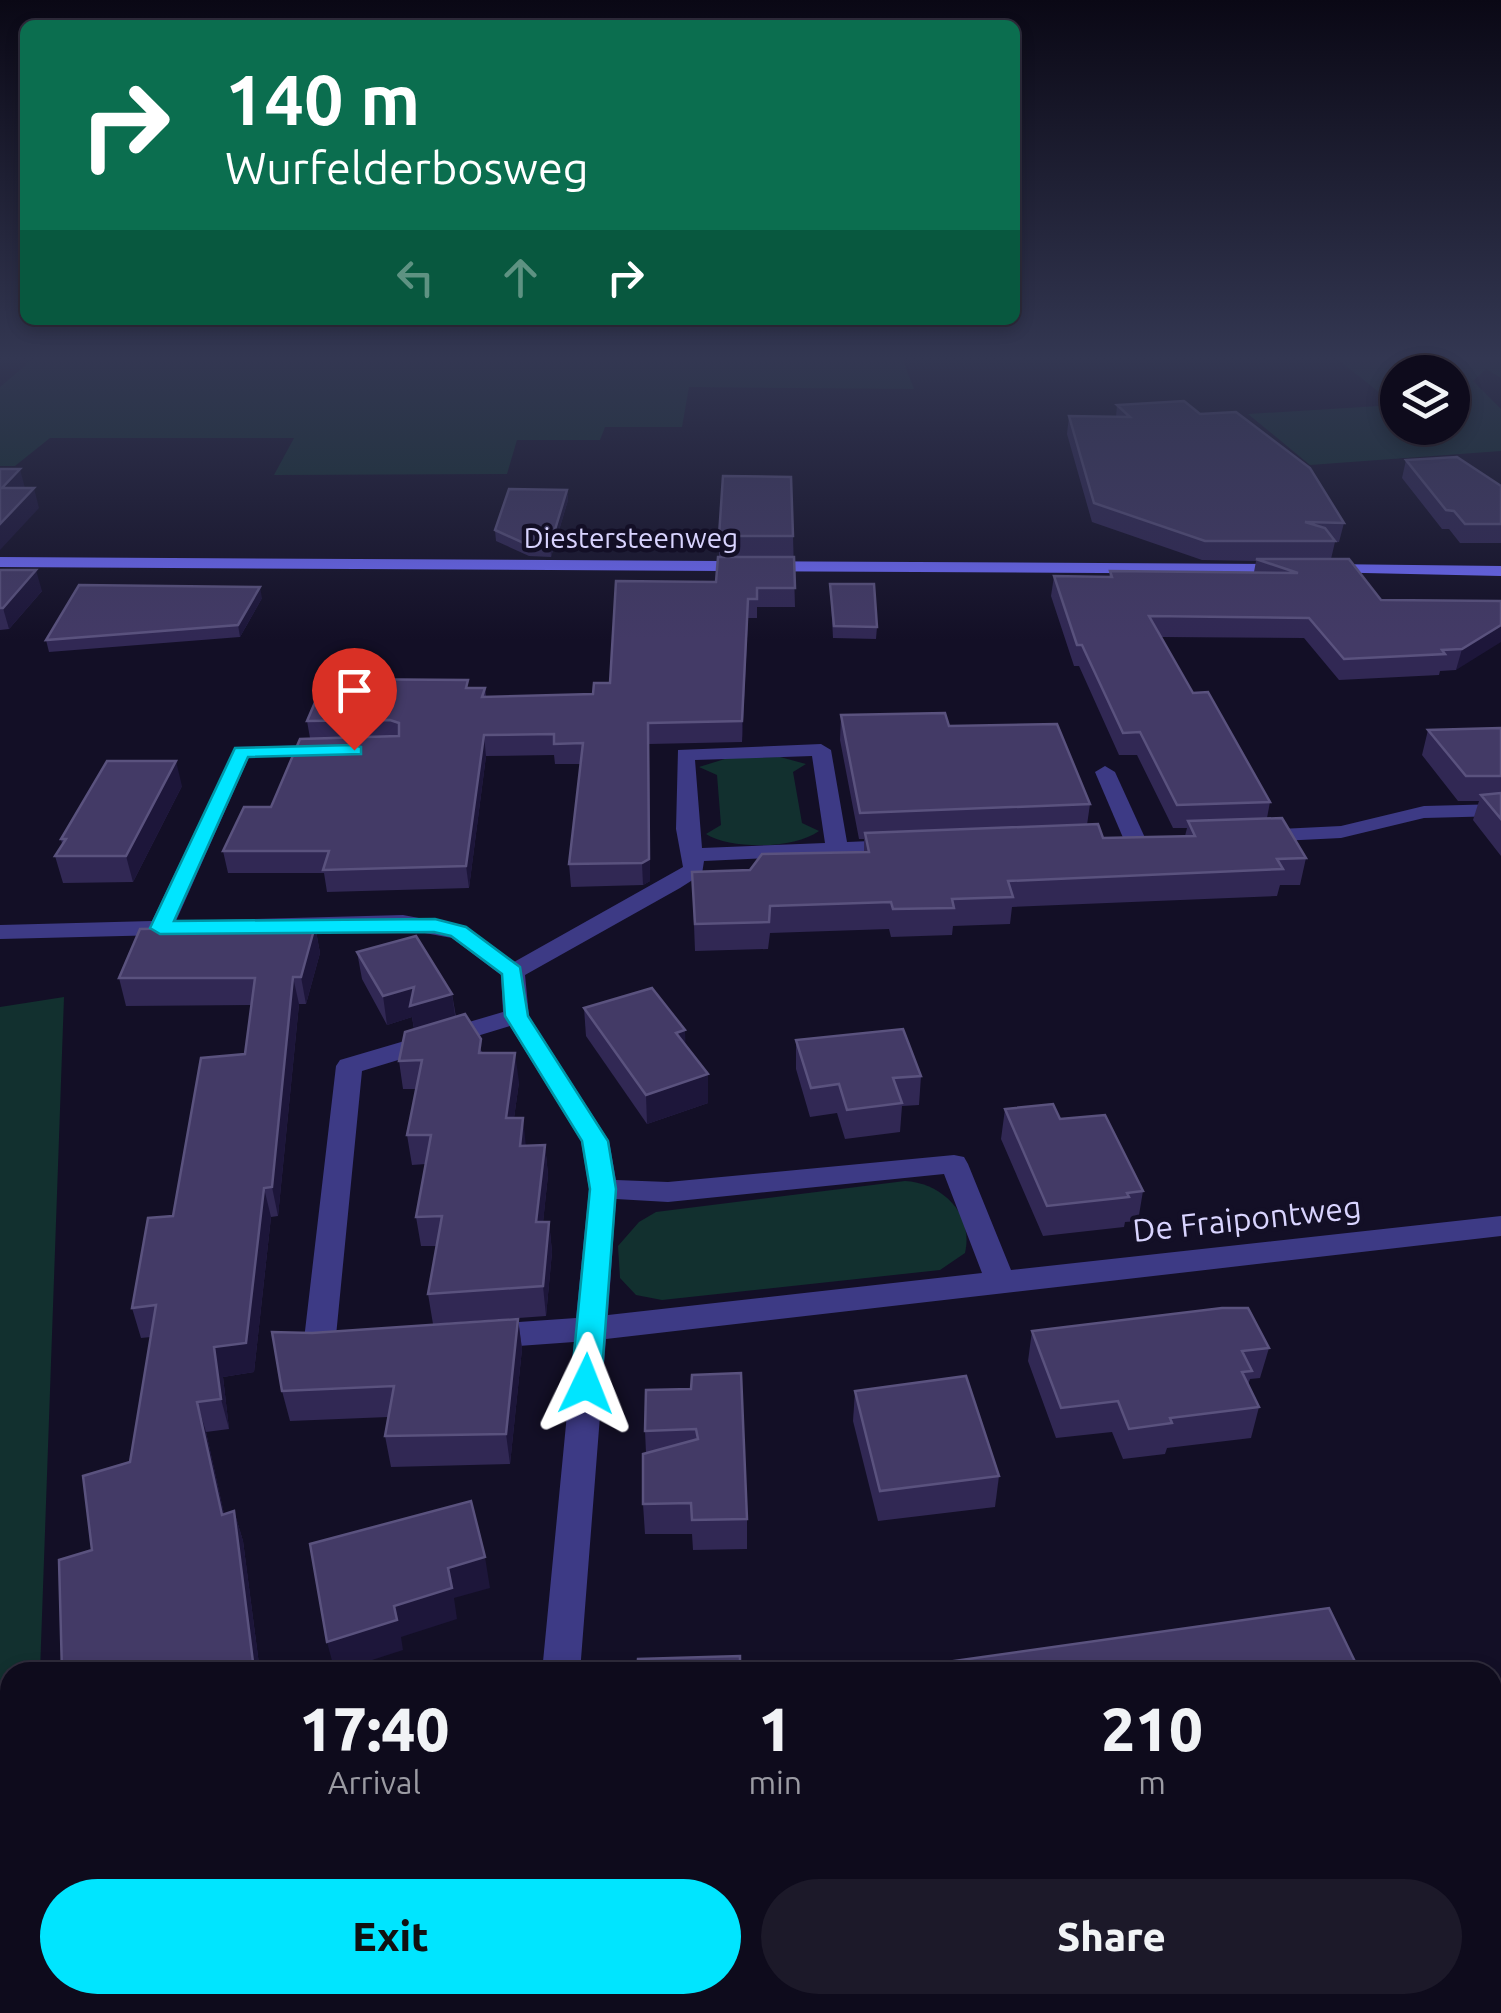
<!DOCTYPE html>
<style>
:root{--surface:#0e0b1c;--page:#1c1929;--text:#f1f3f6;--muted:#9b9ba3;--line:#2e2b3b;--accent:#00e5ff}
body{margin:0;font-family:Ubuntu,sans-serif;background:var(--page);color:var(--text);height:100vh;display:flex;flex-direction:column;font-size:38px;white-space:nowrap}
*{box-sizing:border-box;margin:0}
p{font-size:32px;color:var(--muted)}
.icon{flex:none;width:55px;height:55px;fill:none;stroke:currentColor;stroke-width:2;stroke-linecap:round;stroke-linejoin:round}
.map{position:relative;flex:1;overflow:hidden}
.sheet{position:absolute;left:0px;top:1662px;width:1502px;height:352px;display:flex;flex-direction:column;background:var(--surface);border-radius:30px 30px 0 0;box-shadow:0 5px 15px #0003,0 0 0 2px var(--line)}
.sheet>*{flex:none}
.banner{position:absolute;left:20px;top:20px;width:1000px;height:305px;border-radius:15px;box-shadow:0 5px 15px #0003,0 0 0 2px var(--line);background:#0b6e4f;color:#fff;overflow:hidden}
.tools{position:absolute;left:1380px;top:355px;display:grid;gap:20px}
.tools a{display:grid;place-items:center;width:90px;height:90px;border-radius:50%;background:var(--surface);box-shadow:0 5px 15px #0003,0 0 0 2px var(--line);font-size:50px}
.pin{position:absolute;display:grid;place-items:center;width:85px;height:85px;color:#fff;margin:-102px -42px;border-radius:50% 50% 50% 0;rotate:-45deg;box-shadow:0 0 10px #0007}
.pin .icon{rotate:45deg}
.me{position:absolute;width:110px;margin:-55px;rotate:2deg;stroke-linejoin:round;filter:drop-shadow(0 0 8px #0008)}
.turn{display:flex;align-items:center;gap:35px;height:210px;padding:0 40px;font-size:45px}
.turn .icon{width:130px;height:130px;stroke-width:2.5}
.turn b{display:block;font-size:70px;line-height:85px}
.lanes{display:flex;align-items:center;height:95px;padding:0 40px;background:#0003;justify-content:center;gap:50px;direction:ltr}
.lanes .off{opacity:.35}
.eta{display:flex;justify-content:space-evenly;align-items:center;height:170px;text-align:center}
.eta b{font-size:60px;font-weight:800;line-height:70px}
.button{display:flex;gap:20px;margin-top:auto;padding:20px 40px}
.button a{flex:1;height:115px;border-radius:60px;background:var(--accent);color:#111;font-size:40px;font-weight:800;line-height:115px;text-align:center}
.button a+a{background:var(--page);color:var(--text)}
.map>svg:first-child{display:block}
.green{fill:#12302f;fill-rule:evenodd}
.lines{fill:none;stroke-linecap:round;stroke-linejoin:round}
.street{fill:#3d3a85;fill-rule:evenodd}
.secondary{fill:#6f6bff;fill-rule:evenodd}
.wall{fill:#312854}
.shaded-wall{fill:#1d163a}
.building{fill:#433a66;stroke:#5a527e;stroke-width:2.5}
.route{fill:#00e5ff;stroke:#0095a6;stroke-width:2.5}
.labels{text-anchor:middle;stroke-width:9;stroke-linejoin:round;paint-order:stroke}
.far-street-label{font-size:28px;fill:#d9d4ff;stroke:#130f26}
.street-label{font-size:32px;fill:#d9d4ff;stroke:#130f26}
</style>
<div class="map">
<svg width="1501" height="2013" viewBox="0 0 1501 2013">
<rect width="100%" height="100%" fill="#130f26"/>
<g class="green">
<polygon points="34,358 902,358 914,389 689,387 682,427 605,427 600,440 517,440 507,474 274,475 294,438 50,438 15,466 0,466 0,387"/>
<path d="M1336,358H1501V378L1486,369L1473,381L1501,409V451L1310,465L1248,414L1395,405ZM1398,372H1452V428H1398Z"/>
<path d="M780,757L806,764L793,772L802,823L819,831C794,849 732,850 706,834L721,825L717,775L699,767L728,758Z"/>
<polygon points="64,997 40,1672 10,1672 10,1767 0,1770 0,1007"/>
<path d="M905,1181C942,1183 974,1214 965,1253L940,1270L662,1300L636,1295L620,1278L618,1246L639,1222L656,1212Z"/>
</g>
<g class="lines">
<g class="street">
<path d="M821,744L831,750L847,842L894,840L905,847L902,852L704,861L702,874L680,888L525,975L529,1016L609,1141L616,1180L668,1182L954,1155L964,1157L968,1164L1011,1270L1501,1216V1236L606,1339L580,1672H542L574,1342L489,1348L478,1344L473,1336L478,1328L489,1324L576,1318L589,1189L581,1141L510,1026L362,1071L336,1336L345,1338L350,1347L345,1356L319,1360L308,1357L303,1348L336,1066L340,1060L503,1012L501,975L452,938L403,929L0,939V925L152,921L235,747L328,745L335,747V755L249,757L176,921L403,915L467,927L514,962L683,867L676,829L678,750ZM812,756L825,843L702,848L695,760ZM944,1174L982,1273L608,1315L616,1199L668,1202Z"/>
<polygon points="1105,766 1115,772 1146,840 1143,845 1127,845 1124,840 1095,772"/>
<polygon points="1501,804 1501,816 1424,818 1341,838 1259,842 1248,836 1259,830 1341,826 1424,806"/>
<polygon points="68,2005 112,2005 113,2013 69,2013"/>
<polygon points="214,2005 276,2005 273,2013 211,2013"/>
</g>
<g class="secondary">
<polygon points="0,557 1285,564 1293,569 1285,574 0,567"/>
<polygon points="1325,564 1501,566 1501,576 1319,572 1317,569"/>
</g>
</g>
<g class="wall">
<polygon points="1117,405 1344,523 1339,542 1335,542 1331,559 1381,600 1501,601 1456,670 1440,671 1439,675 1339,680 1304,638 1161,637 1193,693 1270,802 1267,818 1306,858 1300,885 1280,885 1277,896 1012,907 1010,924 953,926 952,935 891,937 889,929 770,933 768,949 695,951 692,872 750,870 864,852 864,839 859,839 840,740 841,715 949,726 1090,804 1087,825 1103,838 1185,836 1187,828 1173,828 1137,755 1119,755 1079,666 1074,666 1051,596 1054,576 1109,577 1110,571 1254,572 1256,561 1202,560 1092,522 1067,434 1069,416 1116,417"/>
<polygon points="1406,460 1501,486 1501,543 1460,543 1449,529 1442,529 1402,478"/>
<polygon points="567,490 568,500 551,557 529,556 496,541 495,530"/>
<polygon points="719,536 793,536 795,607 757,607 757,618 748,618 742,742 649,744 650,881 643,885 571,887 569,864 581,764 555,764 554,755 486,756 469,888 327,892 324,873 228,873 223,851 271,807 310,738 307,721 469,688 485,688 486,697 593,694 610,683 716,582 719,557"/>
<polygon points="0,570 42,591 9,629 0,630"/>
<polygon points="830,584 877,627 876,639 833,638"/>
<polygon points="262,598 240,637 49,652 46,640"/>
<polygon points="1501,728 1501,856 1473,820 1479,801 1458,801 1422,755 1428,730"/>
<polygon points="182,786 133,882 63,883 55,856 62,844 61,839"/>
<polygon points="315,926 320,953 306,1004 299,1004 278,1216 271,1217 254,1372 223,1377 229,1429 206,1432 224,1514 234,1511 243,1541 260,1672 62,1672 92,1550 130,1462 151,1337 141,1338 132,1308 245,1054 251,1005 126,1006 119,978"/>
<polygon points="357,952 452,994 456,1017 483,1053 519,1082 514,1118 526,1146 545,1145 548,1175 543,1222 549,1222 552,1252 546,1316 433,1324 428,1294 437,1246 421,1246 416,1217 426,1164 412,1165 407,1135 416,1089 403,1089 399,1061 414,1029 412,1017 387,1025 362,979"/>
<polygon points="584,1008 685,1045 708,1074 708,1103 647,1124 586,1036"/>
<polygon points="796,1040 921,1076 919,1105 902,1106 900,1132 845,1139 837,1113 810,1117 796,1069"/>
<polygon points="1005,1109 1060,1119 1143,1191 1138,1221 1125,1222 1124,1227 1043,1236 1001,1139"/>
<polygon points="518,1319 522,1349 510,1464 391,1467 385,1436 388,1417 290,1421 282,1391 312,1333"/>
<polygon points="1032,1331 1269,1348 1260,1378 1250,1379 1248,1385 1259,1407 1251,1438 1167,1448 1165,1454 1123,1459 1112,1432 1056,1438 1028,1361"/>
<polygon points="691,1389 747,1519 747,1549 693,1550 692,1534 645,1534 643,1504 646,1453 645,1431"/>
<polygon points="855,1391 999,1476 995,1507 878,1521 853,1421"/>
<polygon points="1492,1829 1501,1846 1501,1976 1492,1977"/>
<polygon points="929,2005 1327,2005 1280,2013 931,2013"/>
</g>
<g class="shaded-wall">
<polygon points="20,469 25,488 2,488"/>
<polygon points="34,488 39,508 0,550 0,524"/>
<polygon points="567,490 568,500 551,557 550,546"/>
<polygon points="36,570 42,591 9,629 3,608"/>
<polygon points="260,587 262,598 240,637 238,625"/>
<polygon points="748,599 748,618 742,742 742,721"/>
<polygon points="1501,625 1501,642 1456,670 1462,649"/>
<polygon points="484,735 486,756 469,888 466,866"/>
<polygon points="649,744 650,881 643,885 642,863"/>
<polygon points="176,761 182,786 133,882 126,856"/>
<polygon points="315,926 320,953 306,1004 301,977"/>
<polygon points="293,977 299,1004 278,1216 272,1187"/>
<polygon points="414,987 452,994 456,1022 415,1034 412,1017 387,1025 383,996"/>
<polygon points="685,1030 686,1058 676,1033"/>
<polygon points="515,1053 519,1082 510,1147 506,1118"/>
<polygon points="708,1074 708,1103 647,1124 646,1095"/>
<polygon points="523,1118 526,1147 520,1146"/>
<polygon points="545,1145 548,1175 540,1252 536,1222"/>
<polygon points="264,1188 271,1217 254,1372 223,1377 229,1429 221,1399 214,1347"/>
<polygon points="549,1222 552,1252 546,1316 543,1286"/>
<polygon points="518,1319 522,1349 510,1464 506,1434"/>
<polygon points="197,1402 206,1432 231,1545 222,1515"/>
<polygon points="234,1511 243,1541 260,1672 217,1672"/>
<polygon points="485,1557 490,1588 454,1598 457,1619 401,1637 403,1650 335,1672 327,1642 394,1606 448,1568"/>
</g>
<g class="building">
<polygon points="1184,401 1200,414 1236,412 1310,468 1344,523 1305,522 1325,528 1335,541 1205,541 1094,503 1069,416 1130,417 1117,405"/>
<polygon points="1457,457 1501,486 1501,524 1465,524 1454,511 1446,510 1406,460"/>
<polygon points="0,469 20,469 2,488 34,488 0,524"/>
<polygon points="723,476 791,477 793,536 719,536"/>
<polygon points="509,489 567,490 550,546 528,545 495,530"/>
<polygon points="718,557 794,557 795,588 757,588 757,599 748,599 742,721 648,723 649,859 642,863 569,864 583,743 554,744 554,734 484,735 466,866 323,870 329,851 223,851 244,807 271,807 300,739 399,736 399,723 390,720 307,721 325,679 468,680 466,688 485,688 482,697 593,694 594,683 610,683 616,581 716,582"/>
<polygon points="1256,559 1349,559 1381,600 1501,601 1501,625 1462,649 1442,650 1445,654 1344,659 1309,618 1149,616 1193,693 1208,692 1270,802 1177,805 1140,732 1123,733 1082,645 1077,645 1054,576 1112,577 1110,571 1298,573"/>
<polygon points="0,570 36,570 3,608 0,608"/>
<polygon points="830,584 874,584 877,627 834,626"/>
<polygon points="79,585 260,587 238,625 46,640"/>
<polygon points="945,713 949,726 1057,724 1090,804 860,813 841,715"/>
<polygon points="1501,728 1501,776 1466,776 1428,730"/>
<polygon points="107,761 176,761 126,856 55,856 66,839 61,839"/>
<polygon points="1501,793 1501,819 1481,795"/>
<polygon points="1282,818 1306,858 1277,859 1283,869 1008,881 1013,897 952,899 954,908 893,909 891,902 770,906 769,922 695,924 692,872 750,870 762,854 869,852 865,833 1098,824 1103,838 1195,836 1188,821"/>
<polygon points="315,926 301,977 293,977 272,1187 264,1188 246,1343 214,1347 221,1399 197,1402 222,1515 234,1511 253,1662 217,1672 62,1672 59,1560 92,1550 83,1476 130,1462 156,1305 132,1308 148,1218 173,1216 201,1058 245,1054 255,978 119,978 140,929"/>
<polygon points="416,936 452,994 410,1006 414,987 383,996 357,952"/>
<polygon points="652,988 685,1030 676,1033 708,1074 646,1095 584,1008"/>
<polygon points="465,1014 481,1039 479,1053 515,1053 506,1118 523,1118 520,1146 545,1145 536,1222 549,1222 543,1286 428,1294 442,1216 416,1217 431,1135 407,1135 422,1060 399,1061 405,1032"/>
<polygon points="903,1029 921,1076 893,1078 902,1103 847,1110 839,1084 811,1088 796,1040"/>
<polygon points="1053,1104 1060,1119 1105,1115 1143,1191 1127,1193 1129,1197 1047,1206 1005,1109"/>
<polygon points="1222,1308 1248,1308 1269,1348 1242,1351 1252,1371 1242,1372 1259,1407 1170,1418 1172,1423 1129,1429 1118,1401 1061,1408 1032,1331"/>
<polygon points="518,1319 506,1434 385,1436 394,1386 282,1391 272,1332 312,1333"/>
<polygon points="741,1373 747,1519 692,1520 691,1503 643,1504 643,1454 698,1439 696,1429 645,1431 646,1390 691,1389 692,1375"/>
<polygon points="966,1376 999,1476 880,1491 855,1391"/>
<polygon points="471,1501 485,1557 448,1568 452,1588 394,1606 397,1620 327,1642 310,1544"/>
<polygon points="1329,1608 1360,1672 876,1672"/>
<polygon points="740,1656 740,1672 637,1672 638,1659"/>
<polygon points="1492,1829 1501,1846 1501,1928 1492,1929"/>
<polygon points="474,2005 587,2005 590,2013 454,2013"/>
<polygon points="949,2005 1034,2005 986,2013 951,2013"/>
</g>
<linearGradient id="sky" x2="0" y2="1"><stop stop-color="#0a0815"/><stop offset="0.56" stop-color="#333752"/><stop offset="1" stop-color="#333752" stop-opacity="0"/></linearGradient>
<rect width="1501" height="640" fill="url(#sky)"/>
<polygon class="route" points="354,745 361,747 361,754 248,757 174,921 435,919 466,927 520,967 528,1016 608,1141 616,1189 601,1384 596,1392 586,1395 576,1392 571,1384 590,1189 582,1141 505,1016 502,974 451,936 434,932 160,934 150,928 235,748"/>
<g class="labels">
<g class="far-street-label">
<text x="631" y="548">Diestersteenweg</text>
</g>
<g class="street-label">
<text transform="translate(1247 1219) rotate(-6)" y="11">De Fraipontweg</text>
</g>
</g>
</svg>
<div class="tools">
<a><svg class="icon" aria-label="layers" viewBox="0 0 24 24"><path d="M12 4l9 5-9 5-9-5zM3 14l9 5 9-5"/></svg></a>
</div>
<div class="pin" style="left:354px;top:750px;background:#d93025"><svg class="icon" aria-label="arrive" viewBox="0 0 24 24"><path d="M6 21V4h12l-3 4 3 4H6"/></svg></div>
<svg class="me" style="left:586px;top:1384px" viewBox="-20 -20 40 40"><path d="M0-17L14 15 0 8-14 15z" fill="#00e5ff" stroke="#fff" stroke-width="4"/></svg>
<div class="banner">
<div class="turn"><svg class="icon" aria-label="right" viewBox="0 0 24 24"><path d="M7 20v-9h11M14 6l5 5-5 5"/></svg><div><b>140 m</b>Wurfelderbosweg</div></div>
<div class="lanes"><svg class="icon off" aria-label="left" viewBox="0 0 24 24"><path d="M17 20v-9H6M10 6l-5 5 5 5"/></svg><svg class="icon off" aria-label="ahead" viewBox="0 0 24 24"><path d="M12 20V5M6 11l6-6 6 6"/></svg><svg class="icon" aria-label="right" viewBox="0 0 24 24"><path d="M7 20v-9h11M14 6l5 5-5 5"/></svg></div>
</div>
<section class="sheet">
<div class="eta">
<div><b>17:40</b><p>Arrival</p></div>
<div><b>1</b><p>min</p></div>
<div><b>210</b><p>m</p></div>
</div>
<div class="button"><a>Exit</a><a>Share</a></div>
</section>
</div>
